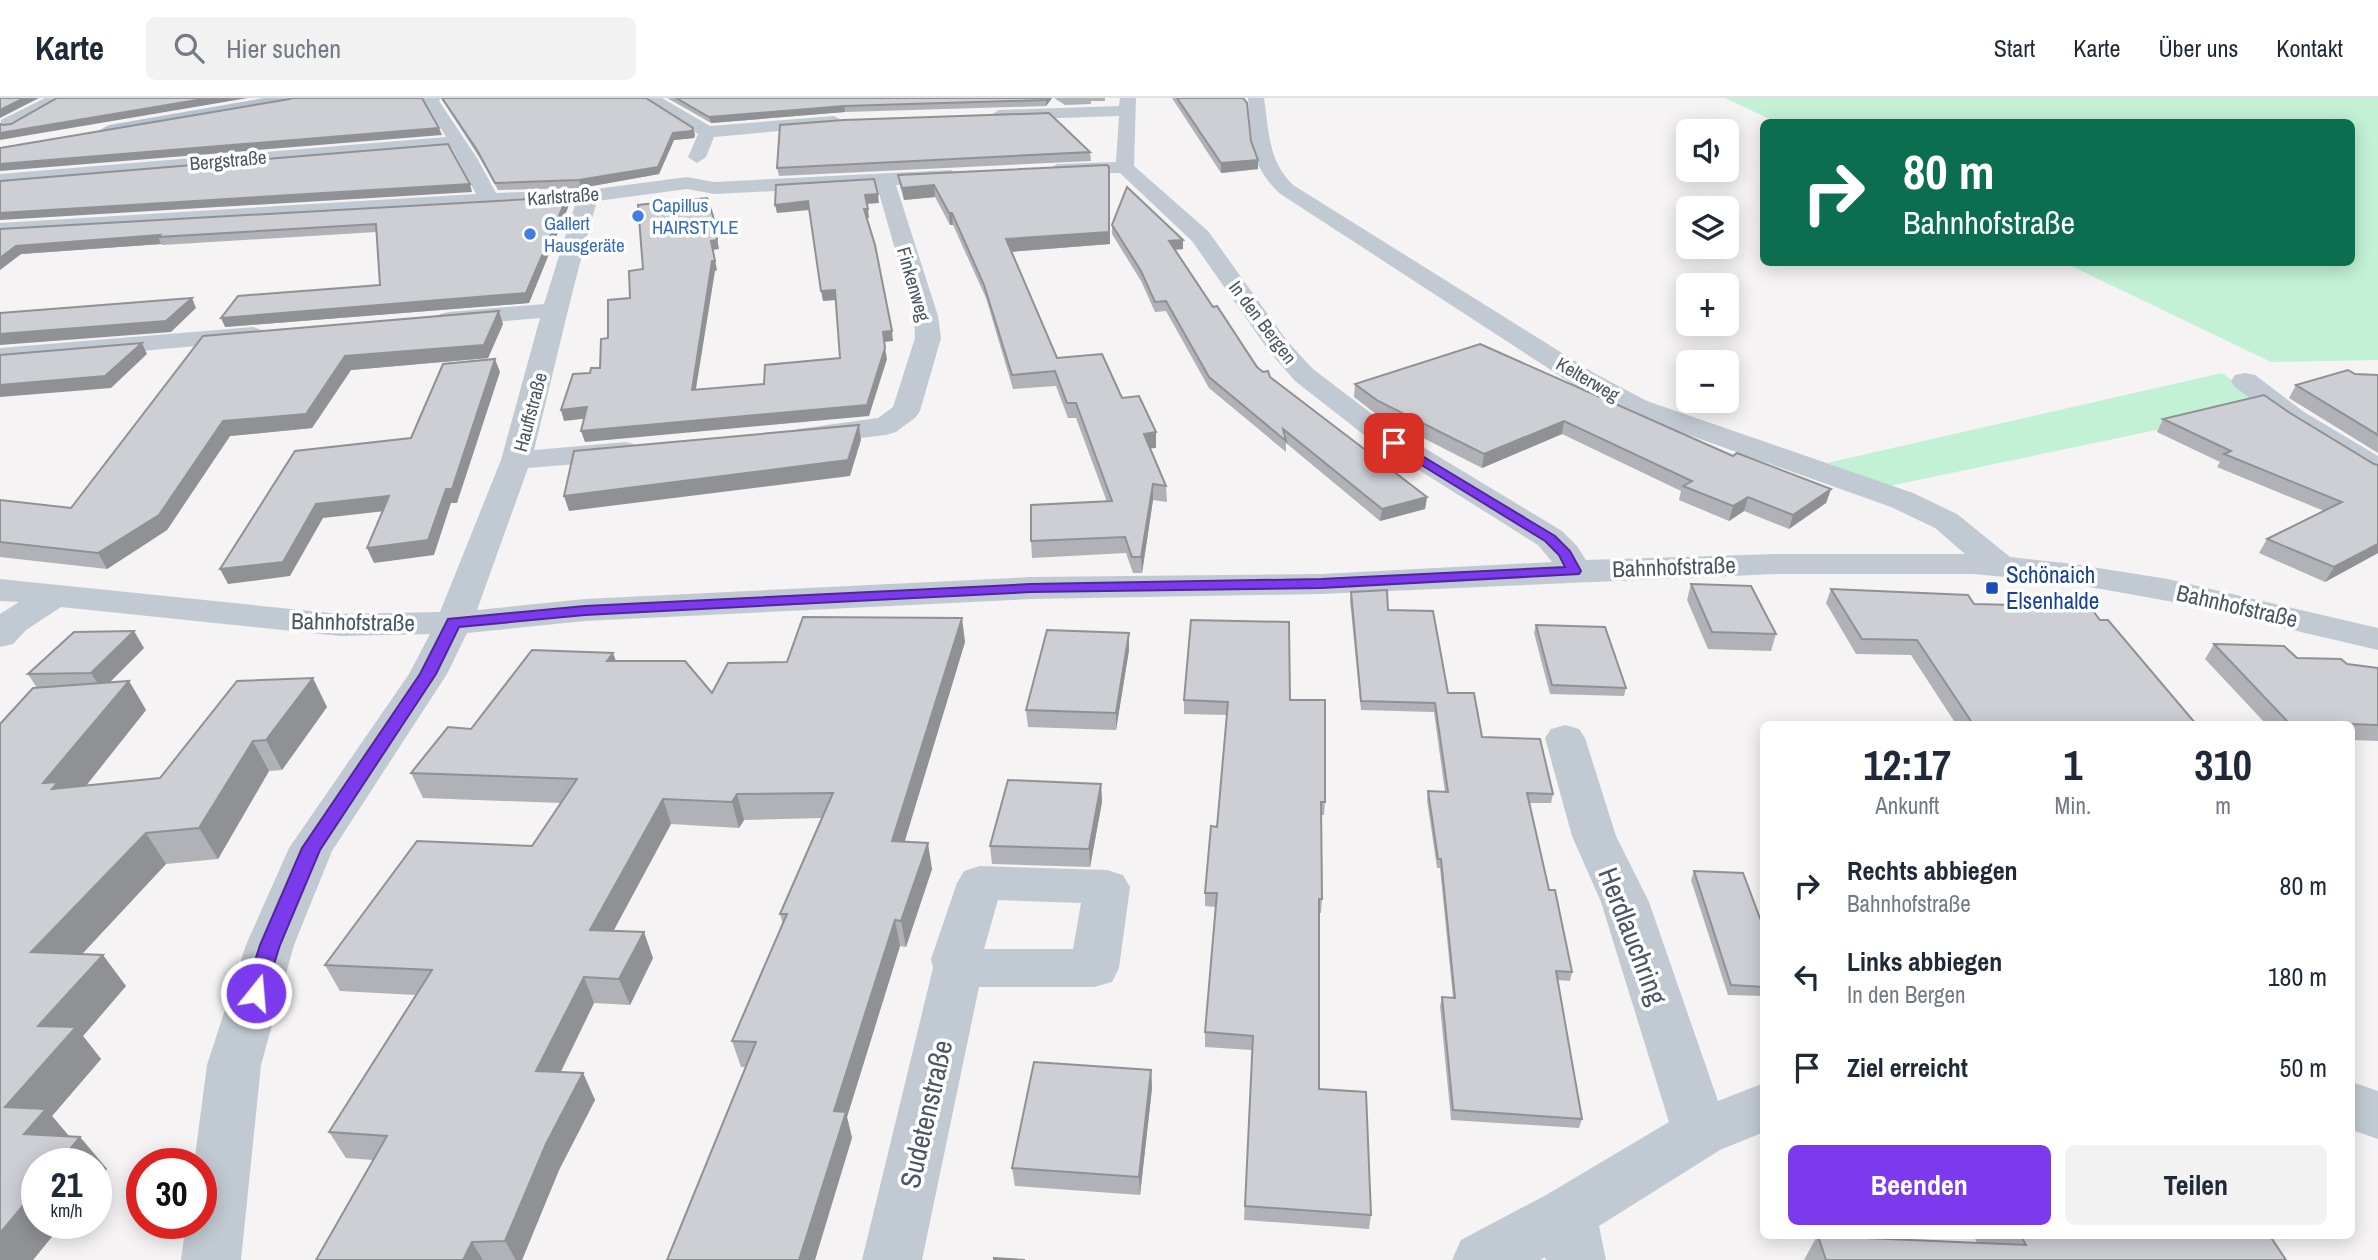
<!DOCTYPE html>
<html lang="de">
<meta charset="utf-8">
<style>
:root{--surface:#fff;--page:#f2f2f3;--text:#1f2937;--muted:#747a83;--line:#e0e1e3;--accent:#7c3aed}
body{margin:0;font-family:"Archivo Narrow",sans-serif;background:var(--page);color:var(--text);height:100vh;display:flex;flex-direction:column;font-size:26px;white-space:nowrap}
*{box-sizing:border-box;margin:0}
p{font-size:23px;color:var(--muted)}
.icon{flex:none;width:38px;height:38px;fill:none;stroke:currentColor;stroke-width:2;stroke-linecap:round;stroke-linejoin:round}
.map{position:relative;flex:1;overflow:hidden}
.details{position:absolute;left:1760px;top:623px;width:595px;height:518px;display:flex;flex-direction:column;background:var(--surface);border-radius:10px;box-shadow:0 4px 18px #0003}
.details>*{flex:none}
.hud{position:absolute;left:1760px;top:21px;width:595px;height:147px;border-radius:10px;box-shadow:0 4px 18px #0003;background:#0b6e4f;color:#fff;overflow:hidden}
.buttons{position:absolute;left:1676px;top:21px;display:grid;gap:14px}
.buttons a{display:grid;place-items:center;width:63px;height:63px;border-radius:10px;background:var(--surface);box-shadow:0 4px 18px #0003;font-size:35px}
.speed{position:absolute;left:21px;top:1050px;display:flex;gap:14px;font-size:35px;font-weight:700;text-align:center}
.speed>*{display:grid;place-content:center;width:91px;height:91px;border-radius:50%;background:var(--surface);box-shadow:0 4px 18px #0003;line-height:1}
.speed small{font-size:18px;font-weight:400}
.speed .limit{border:10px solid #d22;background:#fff;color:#111}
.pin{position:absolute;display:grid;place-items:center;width:60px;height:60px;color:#fff;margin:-30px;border-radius:14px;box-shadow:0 4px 10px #0006}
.me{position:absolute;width:77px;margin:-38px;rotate:17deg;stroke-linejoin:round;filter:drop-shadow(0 0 5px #0008)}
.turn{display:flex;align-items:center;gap:24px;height:147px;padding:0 28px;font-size:32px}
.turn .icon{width:91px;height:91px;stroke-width:2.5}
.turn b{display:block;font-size:49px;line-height:60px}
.eta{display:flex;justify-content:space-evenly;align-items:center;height:119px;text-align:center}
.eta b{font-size:42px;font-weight:700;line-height:49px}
.primary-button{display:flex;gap:14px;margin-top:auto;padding:14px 28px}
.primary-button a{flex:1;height:80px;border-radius:10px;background:var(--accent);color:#fff;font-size:28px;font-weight:700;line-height:80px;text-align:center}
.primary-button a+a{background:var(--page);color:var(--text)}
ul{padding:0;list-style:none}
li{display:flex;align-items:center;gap:21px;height:91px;padding:0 28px}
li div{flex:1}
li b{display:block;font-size:26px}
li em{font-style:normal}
header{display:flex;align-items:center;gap:42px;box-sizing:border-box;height:98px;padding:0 35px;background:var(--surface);border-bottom:2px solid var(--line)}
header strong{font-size:33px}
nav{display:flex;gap:38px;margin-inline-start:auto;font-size:24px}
.search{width:490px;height:63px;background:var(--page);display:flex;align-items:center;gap:18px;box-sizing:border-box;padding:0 24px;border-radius:10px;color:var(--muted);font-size:26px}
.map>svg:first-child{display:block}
.green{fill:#c3f1d5}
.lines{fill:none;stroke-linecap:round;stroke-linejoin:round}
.minor{fill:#c1cad2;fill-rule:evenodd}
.major{fill:#b3c2d1;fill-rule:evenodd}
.wall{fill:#b0b2b7}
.shaded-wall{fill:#909195}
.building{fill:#cdcfd5;stroke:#909195;stroke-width:2}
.route{fill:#7c3aed;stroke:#51269a;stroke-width:2}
.shop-dot{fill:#3f7fe0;stroke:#fff;stroke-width:2.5}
.transit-dot{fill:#1a4fb4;stroke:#fff;stroke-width:2.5}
.labels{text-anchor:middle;stroke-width:7;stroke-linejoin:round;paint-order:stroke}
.far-street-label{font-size:19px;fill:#4a5661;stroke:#fff}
.far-shop-label{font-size:19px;fill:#366cbe;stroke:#fff;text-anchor:start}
.street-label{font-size:23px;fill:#4a5661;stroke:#fff}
.transit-label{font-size:23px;fill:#164399;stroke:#fff;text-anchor:start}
.near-street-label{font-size:28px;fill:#4a5661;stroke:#fff}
</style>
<header>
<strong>Karte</strong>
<div class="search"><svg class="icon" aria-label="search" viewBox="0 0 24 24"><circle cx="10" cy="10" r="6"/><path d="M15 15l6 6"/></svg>Hier suchen</div>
<nav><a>Start</a><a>Karte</a><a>Über uns</a><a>Kontakt</a></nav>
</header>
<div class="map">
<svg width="2378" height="1162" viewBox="0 0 2378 1162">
<rect width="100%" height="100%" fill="#f5f3f3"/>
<g class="green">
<polygon points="1725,0 2378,0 2378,262 2271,264 2065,165 2352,164 2352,24 1776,24"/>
<polygon points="2222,275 2271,311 2238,315 1889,388 1827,365"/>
</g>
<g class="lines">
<g class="minor">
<polygon points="45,0 65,0 13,30 7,31 0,28 1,22"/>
<path d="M423,0H441L439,3L477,60L496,95L588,92L687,79L714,84L951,72L961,78L951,84L896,87L938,218L941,240L920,313L916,319L896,334L886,337L808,346L798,343L793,337L798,331L878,320L893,309L915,240L914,218L877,88L714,96L687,91L597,103C573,185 555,269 534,352L626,344L637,347L641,353L637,359L626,362L528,370L477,512L585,501L1031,479L1321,476L1552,464L1538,447L1368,340L1295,283L1269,253L1192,143L1120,75L1050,76L1048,72L1057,66L1116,64L1119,18L999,22L991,17L999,12L1119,8L1120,0H1136L1134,68L1208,133L1287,243L1313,271L1388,328L1562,433L1577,448L1586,462L1777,456H1965L1935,430L1891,409L1627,315L1574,287L1279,95C1248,64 1252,42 1248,0H1264C1269,34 1268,62 1293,87L1594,275L1647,303L1913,395L1957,416L2010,459L2073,466L2168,481L2378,530V552L2168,503L2073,486L1974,476H1777L1321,496L1031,501L585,523L467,535L447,576L332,753L294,847L261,967L241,1162H181L186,1125H201V1066H194L207,967L246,847L289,750L409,576L430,536L340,538L61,509L26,532L13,546L0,549V516L19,504L0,503V481L340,516L440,514L501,362L540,220L449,228L440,226L437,221L440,216L449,214L544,206L576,104L489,107L0,137V125L476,96L452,50L0,88V76L446,39Z"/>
<polygon points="643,0 662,0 710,28 834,18 843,23 834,28 714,39 706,59 697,65 688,59 698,36"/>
<polygon points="253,229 262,232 266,237 262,242 0,266 0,250"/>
<polygon points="2245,275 2255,277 2304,314 2378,358 2378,380 2367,377 2284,326 2235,289 2231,283 2235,277"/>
<polygon points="1565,627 1579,631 1585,640 1616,738 1649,804 1718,1003 1764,985 1764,1034 1720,1052 1599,1128 1606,1162 1546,1162 1545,1159 1540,1162 1452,1162 1461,1142 1546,1097 1669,1024 1601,804 1572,738 1545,640 1551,631"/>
<path d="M980,768L1107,772L1123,777L1130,789L1119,870L1112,884L1094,889H979L922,1162H862L933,870L931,861L957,785L964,773ZM998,802L1081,805L1073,851H984Z"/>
<polygon points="2352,984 2378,993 2378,1041 2352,1032"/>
</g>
<polygon class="major" points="264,0 300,0 292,5 109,37 100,32 109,27"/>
</g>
<g class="wall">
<polygon points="441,0 646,0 693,30 695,37 694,40 674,42 659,76 581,90 498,92 479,59"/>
<polygon points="667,0 1052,0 1046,8 845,14 711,25"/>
<polygon points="1054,0 1105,0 1105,3 1091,3 1091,6 1065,7"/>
<polygon points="1172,0 1243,0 1251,43 1258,71 1221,75"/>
<polygon points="1090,54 1091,63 779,78 777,70"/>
<polygon points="1107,67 1110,146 1011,154 1057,260 1122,300 1156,350 1150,350 1166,388 1167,404 1153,402 1142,475 1133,475 1126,455 1032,460 1031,443 1107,404 1076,320 1068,320 1056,288 1013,291 986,200 953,127 950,127 935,99 904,102 900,88 898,77"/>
<polygon points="569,107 529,205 225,229 380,187 376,134 162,147 161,146 21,156 0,172 0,131"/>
<polygon points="1112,127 1183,142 1183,151 1174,152 1213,209 1257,269 1427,399 1425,411 1380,423 1286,345 1286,354 1209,290 1166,213 1155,214 1141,183 1112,136"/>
<polygon points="503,226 488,260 351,272 312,330 230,338 167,432 107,471 0,459 0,402 71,410 203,238"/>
<polygon points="1480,246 1733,358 1831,391 1826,405 1789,431 1744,413 1729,423 1679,402 1681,393 1562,336 1482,370 1376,316 1354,299 1355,286"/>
<polygon points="2355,276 2378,277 2378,355 2289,300 2296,287"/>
<polygon points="2290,315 2374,366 2378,367 2378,455 2325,484 2259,455 2267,441 2324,413 2217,369 2220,364 2157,334 2163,321"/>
<polygon points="1691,486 1776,536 1771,553 1708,551 1687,502"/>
<polygon points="1831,491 1974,506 2196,626 1956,626 1911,557 1856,556 1826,505"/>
<polygon points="1351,494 1388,512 1448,595 1482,639 1553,696 1551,705 1529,705 1549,792 1572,874 1570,883 1558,882 1582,1021 1579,1030 1451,1022 1440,908 1442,899 1453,900 1440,770 1437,770 1427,702 1428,693 1445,694 1434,614 1361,612 1350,503"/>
<polygon points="1536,527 1626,590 1624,598 1550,596 1534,535"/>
<polygon points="1129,535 1129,552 1116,632 1028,629 1026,612"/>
<polygon points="965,544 904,744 932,771 906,849 900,848 847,1019 852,1040 746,969 741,969 732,943 783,826 780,816 822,720 744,722 739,730 671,726 613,833 653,860 630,907 594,905 561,974 583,975 595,1002 559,1072 522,1162 316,1162 373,1062 346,1060 329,1034 416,897 340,893 325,867 532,748 561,705 423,700 411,675 471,631 613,555 616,563 712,595 787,564"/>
<polygon points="2214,546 2297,560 2378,570 2378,643 2352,642 2352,626 2266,626 2205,561"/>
<polygon points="144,550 110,584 129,583 146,612 86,688 160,680 327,609 282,672 269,673 218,761 166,766 82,856 126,888 83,938 101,961 52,1018 70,1039 80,1039 107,1071 96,1084 96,1066 37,1125 63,1125 33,1162 37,590 28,576"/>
<polygon points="1184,602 1290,602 1325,704 1324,717 1321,717 1322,801 1321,815 1319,815 1319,991 1371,1117 1369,1131 1244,1122 1252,952 1205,949 1205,934 1215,809 1205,808 1205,795 1217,729 1227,617 1184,616"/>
<polygon points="1101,686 1102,704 1090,769 992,766 990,748"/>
<polygon points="1694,773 1764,831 1764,898 1728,897 1691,782"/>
<polygon points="1151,972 1152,990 1140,1097 1015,1088 1012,1070"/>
<polygon points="1817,1138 1977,1145 1974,1138 2270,1138 2286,1162 1804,1162"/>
</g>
<g class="shaded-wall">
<polygon points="24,0 39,0 0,20 0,12"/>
<polygon points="209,0 248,0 0,42 0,35"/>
<polygon points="1047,0 1052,0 1046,8 1046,2"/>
<polygon points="844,8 845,14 711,25 709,19"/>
<polygon points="439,30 442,37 0,73 0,66"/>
<polygon points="693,30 695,37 694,40 674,42 659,76 581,90 579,82 673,35"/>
<polygon points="1258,62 1258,71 1221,75 1221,65"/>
<polygon points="1109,69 1110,146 1007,154 1006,141"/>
<polygon points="470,86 472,94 0,122 0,115"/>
<polygon points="934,87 935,99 904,102 902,90"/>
<polygon points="878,96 879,105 867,106 865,97"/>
<polygon points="567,99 569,107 529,205 225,229 221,220 526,195"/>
<polygon points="808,103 809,112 777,115 775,107"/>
<polygon points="864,111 868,111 869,120 866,120"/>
<polygon points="949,115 952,115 953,127 950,127"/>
<polygon points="713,118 719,151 713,152 717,172 715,173 694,303 692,292 712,163 711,143"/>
<polygon points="160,137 158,139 161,146 21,156 0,172 0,160 16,148"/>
<polygon points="1183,142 1183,151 1169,152 1169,143"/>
<polygon points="835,192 837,202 823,203 821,193"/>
<polygon points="192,200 196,210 171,234 0,247 0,236"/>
<polygon points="499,213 503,226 488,260 351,272 312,330 230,338 167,432 107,471 98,455 223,323 345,258"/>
<polygon points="892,233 893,243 884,244 883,234"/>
<polygon points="142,245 147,256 111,290 0,299 0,287"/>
<polygon points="885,250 887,261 869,318 585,344 581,333 867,307"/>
<polygon points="495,261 500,274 457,405 451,405 434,457 374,465 367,450 446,391"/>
<polygon points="587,309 590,320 564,323 561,312"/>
<polygon points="1564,323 1562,336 1482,370 1484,356"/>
<polygon points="859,327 861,342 850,378 569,413 564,398"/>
<polygon points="1156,334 1156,350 1144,351 1144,336"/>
<polygon points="1153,386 1153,402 1142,475 1141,459"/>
<polygon points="1831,391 1826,405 1789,431 1793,417"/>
<polygon points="389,398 394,412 323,420 290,478 228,486 220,471 316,406"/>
<polygon points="1427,399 1425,411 1380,423 1382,411"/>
<polygon points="1748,399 1744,413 1729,423 1733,408"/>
<polygon points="2378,446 2378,455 2325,484 2334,469"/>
<polygon points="962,520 965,544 897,769 892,743"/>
<polygon points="134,533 144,550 102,592 91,575"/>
<polygon points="1129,535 1129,552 1116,632 1116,615"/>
<polygon points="613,555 621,579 607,563"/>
<polygon points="313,580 327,609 282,672 266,642"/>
<polygon points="129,583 146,612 72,705 43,685"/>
<polygon points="253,643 269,673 218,761 199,730"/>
<polygon points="1101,686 1102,704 1090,769 1089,751"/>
<polygon points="737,696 744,722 739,730 732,704"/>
<polygon points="663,701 671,726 600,858 590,832"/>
<polygon points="146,735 166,766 55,885 31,854"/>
<polygon points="928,745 932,771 906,849 901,823"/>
<polygon points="895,822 900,848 847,1019 852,1040 815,1162 799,1162 834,1013"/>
<polygon points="644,834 653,860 630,907 619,881"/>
<polygon points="103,857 126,888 83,938 101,961 52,1018 73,1043 24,1036 5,1009 38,928"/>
<polygon points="584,879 594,905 548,999 536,973"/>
<polygon points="1151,972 1152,990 1140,1097 1139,1079"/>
<polygon points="583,975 595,1002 559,1072 522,1162 516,1162 505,1143 546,1046"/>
<polygon points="80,1039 107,1071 96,1084 96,1066 58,1066"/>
<polygon points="37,1091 37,1125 63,1125 33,1162 0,1162 0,1135"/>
<polygon points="472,1144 483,1162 463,1162"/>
</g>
<g class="building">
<polygon points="0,0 24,0 0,12"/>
<polygon points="57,0 209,0 0,35 0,26 3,27 11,26"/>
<polygon points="292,0 422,0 439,30 0,66 0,50 290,1"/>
<polygon points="442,0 646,0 693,30 692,33 673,35 658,69 579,82 495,85 477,52"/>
<polygon points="676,0 1047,0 1046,2 844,8 709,19"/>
<polygon points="1177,0 1243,0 1247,5 1251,43 1258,62 1221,65"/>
<polygon points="1049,15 1090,54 777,70 780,27 844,22"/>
<polygon points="448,46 470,86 0,115 0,83"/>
<polygon points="1107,67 1109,69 1109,134 1006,141 1057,260 1102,256 1122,300 1139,298 1156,334 1144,336 1166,388 1153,386 1141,459 1132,459 1125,439 1031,443 1031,407 1112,403 1076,305 1067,305 1055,273 1012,277 984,187 952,115 949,115 934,87 902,90 898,77"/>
<polygon points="874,81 878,96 865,97 868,111 864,111 875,147 892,233 883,234 885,250 867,307 581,333 587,309 561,312 573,276 590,275 591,270 600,270 601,241 608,240 608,202 630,200 629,173 643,171 638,107 707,100 713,118 717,142 711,143 715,163 712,163 692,292 764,286 765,267 840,260 835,192 821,193 808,103 775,107 776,87"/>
<polygon points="1127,89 1183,142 1169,143 1213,209 1217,208 1257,269 1263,274 1268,273 1270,279 1427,399 1382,411 1283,331 1286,343 1209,279 1166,203 1155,204 1141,173 1112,127"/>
<polygon points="567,99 526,195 221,220 238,198 380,187 376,126 158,139 160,137 16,148 0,160 0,131"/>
<polygon points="192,200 166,223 0,236 0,215"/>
<polygon points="499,213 484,247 345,258 306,316 223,323 159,417 98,455 0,444 0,402 71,410 203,238"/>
<polygon points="142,245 105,278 0,287 0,257"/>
<polygon points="1480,246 1733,358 1737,355 1831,391 1793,417 1748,399 1733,408 1683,388 1692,383 1564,323 1484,356 1378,303 1355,286"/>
<polygon points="495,261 452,391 446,391 428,442 367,450 389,398 316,406 283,464 220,471 295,353 411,340 443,266"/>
<polygon points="2348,272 2355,276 2378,277 2378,337 2296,287"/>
<polygon points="2264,297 2290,315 2374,366 2378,367 2378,446 2334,469 2267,441 2342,404 2224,356 2231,353 2163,321"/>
<polygon points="859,327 848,362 564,398 574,353"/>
<polygon points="1691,486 1751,488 1776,536 1712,534"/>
<polygon points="1831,491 1968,497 1974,506 2090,509 2100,522 2108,522 2196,626 1973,626 1917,542 1862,541"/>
<polygon points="1387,492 1388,512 1433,513 1448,595 1474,595 1482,639 1540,641 1553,696 1527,695 1549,792 1555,792 1572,874 1556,873 1582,1021 1453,1012 1442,899 1455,900 1441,761 1438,761 1428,693 1448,694 1435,605 1361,603 1351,494"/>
<polygon points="803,519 962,520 892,743 928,745 901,823 895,822 834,1013 846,1014 799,1162 667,1162 756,944 732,943 787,816 780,816 833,695 737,696 732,704 663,701 590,832 644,834 619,881 584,879 536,973 583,975 546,1046 505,1143 472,1144 463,1162 316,1162 387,1038 329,1034 432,872 325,867 417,743 532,748 577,681 411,675 448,629 471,631 532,552 613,555 607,563 685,563 712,595 728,565 787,564"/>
<polygon points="1191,522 1289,524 1290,602 1325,602 1325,704 1321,704 1322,801 1319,801 1319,991 1366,994 1371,1117 1245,1108 1253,938 1205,934 1217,795 1205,795 1211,728 1217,729 1228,604 1184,602"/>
<polygon points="1536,527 1605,529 1626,590 1552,587"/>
<polygon points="1047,532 1129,535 1116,615 1026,612"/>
<polygon points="134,533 91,575 28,576 74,534"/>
<polygon points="2214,546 2284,548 2297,560 2341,561 2347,566 2378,570 2378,627 2288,624"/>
<polygon points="313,580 266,642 253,643 199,730 146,735 31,854 103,857 38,928 76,929 5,1009 46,1011 24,1036 80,1039 58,1066 37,1066 37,1091 0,1135 0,626 33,590 129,583 43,685 58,684 52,691 160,680 237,583"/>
<polygon points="1008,682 1101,686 1089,751 990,748"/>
<polygon points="1694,773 1743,775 1764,831 1764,889 1731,887"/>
<polygon points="1034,964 1151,972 1139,1079 1012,1070"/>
<polygon points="1818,1138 2026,1147 2021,1138 2270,1138 2286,1162 1826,1162"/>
<polygon points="994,1160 1025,1162 994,1162"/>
</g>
<polygon class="route" points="1394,341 1555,438 1570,453 1581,473 1579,476 1321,490 1031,494 585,517 459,529 436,576 320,752 280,847 263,901 256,903 248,901 245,895 260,847 302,750 420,576 448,521 585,508 1031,486 1321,481 1565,469 1559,457 1545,443 1389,347 1389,342"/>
<g class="shop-dot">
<circle cx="638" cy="118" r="7"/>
<circle cx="530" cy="136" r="7"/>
</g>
<rect class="transit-dot" x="1985" y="483" width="14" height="14" rx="3.5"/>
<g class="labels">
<g class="far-street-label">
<text transform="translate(228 62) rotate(-5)" y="7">Bergstraße</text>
<text transform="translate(563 98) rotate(-4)" y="7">Karlstraße</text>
<text transform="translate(914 186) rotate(74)" y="7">Finkenweg</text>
<text transform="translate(1263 224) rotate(53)" y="7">In den Bergen</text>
<text transform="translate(1588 281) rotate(30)" y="7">Kelterweg</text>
<text transform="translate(530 314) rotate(-75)" y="7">Hauffstraße</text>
</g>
<g class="far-shop-label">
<text x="652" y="114">Capillus<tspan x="652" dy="22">HAIRSTYLE</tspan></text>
<text x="544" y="132">Gallert<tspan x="544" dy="22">Hausgeräte</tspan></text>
</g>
<g class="street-label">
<text transform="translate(1674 469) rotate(-2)" y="8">Bahnhofstraße</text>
<text transform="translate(2237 508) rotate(13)" y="8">Bahnhofstraße</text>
<text transform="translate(353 524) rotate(1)" y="8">Bahnhofstraße</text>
</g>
<g class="transit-label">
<text x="2006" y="485">Schönaich<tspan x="2006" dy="26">Elsenhalde</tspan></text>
</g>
<g class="near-street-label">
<text transform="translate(1633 838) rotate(69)" y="10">Herdlauchring</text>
<text transform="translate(926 1016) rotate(-77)" y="10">Sudetenstraße</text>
</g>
</g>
</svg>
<div class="buttons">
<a><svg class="icon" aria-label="sound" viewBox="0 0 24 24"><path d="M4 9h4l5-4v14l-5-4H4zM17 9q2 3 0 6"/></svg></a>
<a><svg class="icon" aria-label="layers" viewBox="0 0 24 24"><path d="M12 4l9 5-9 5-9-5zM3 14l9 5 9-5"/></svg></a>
<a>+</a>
<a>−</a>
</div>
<div class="speed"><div>21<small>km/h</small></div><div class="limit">30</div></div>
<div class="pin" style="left:1394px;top:345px;background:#d93025"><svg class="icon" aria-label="arrive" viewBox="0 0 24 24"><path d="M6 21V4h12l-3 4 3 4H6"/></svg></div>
<svg class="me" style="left:256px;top:895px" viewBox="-20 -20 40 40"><circle r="17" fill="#7c3aed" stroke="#fff" stroke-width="3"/><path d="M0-11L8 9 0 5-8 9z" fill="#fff"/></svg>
<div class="hud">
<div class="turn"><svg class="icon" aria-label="right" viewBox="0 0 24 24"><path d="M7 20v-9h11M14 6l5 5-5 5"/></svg><div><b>80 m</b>Bahnhofstraße</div></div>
</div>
<section class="details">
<div class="eta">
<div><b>12:17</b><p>Ankunft</p></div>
<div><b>1</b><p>Min.</p></div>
<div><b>310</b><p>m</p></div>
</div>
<ul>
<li><svg class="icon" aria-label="right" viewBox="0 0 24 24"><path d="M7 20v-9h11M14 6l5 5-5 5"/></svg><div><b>Rechts abbiegen</b><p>Bahnhofstraße</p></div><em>80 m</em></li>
<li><svg class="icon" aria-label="left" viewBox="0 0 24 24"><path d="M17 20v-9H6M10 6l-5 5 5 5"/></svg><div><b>Links abbiegen</b><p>In den Bergen</p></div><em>180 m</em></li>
<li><svg class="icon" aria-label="arrive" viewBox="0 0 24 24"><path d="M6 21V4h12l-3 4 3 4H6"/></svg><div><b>Ziel erreicht</b></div><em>50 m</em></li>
</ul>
<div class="primary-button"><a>Beenden</a><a>Teilen</a></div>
</section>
</div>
